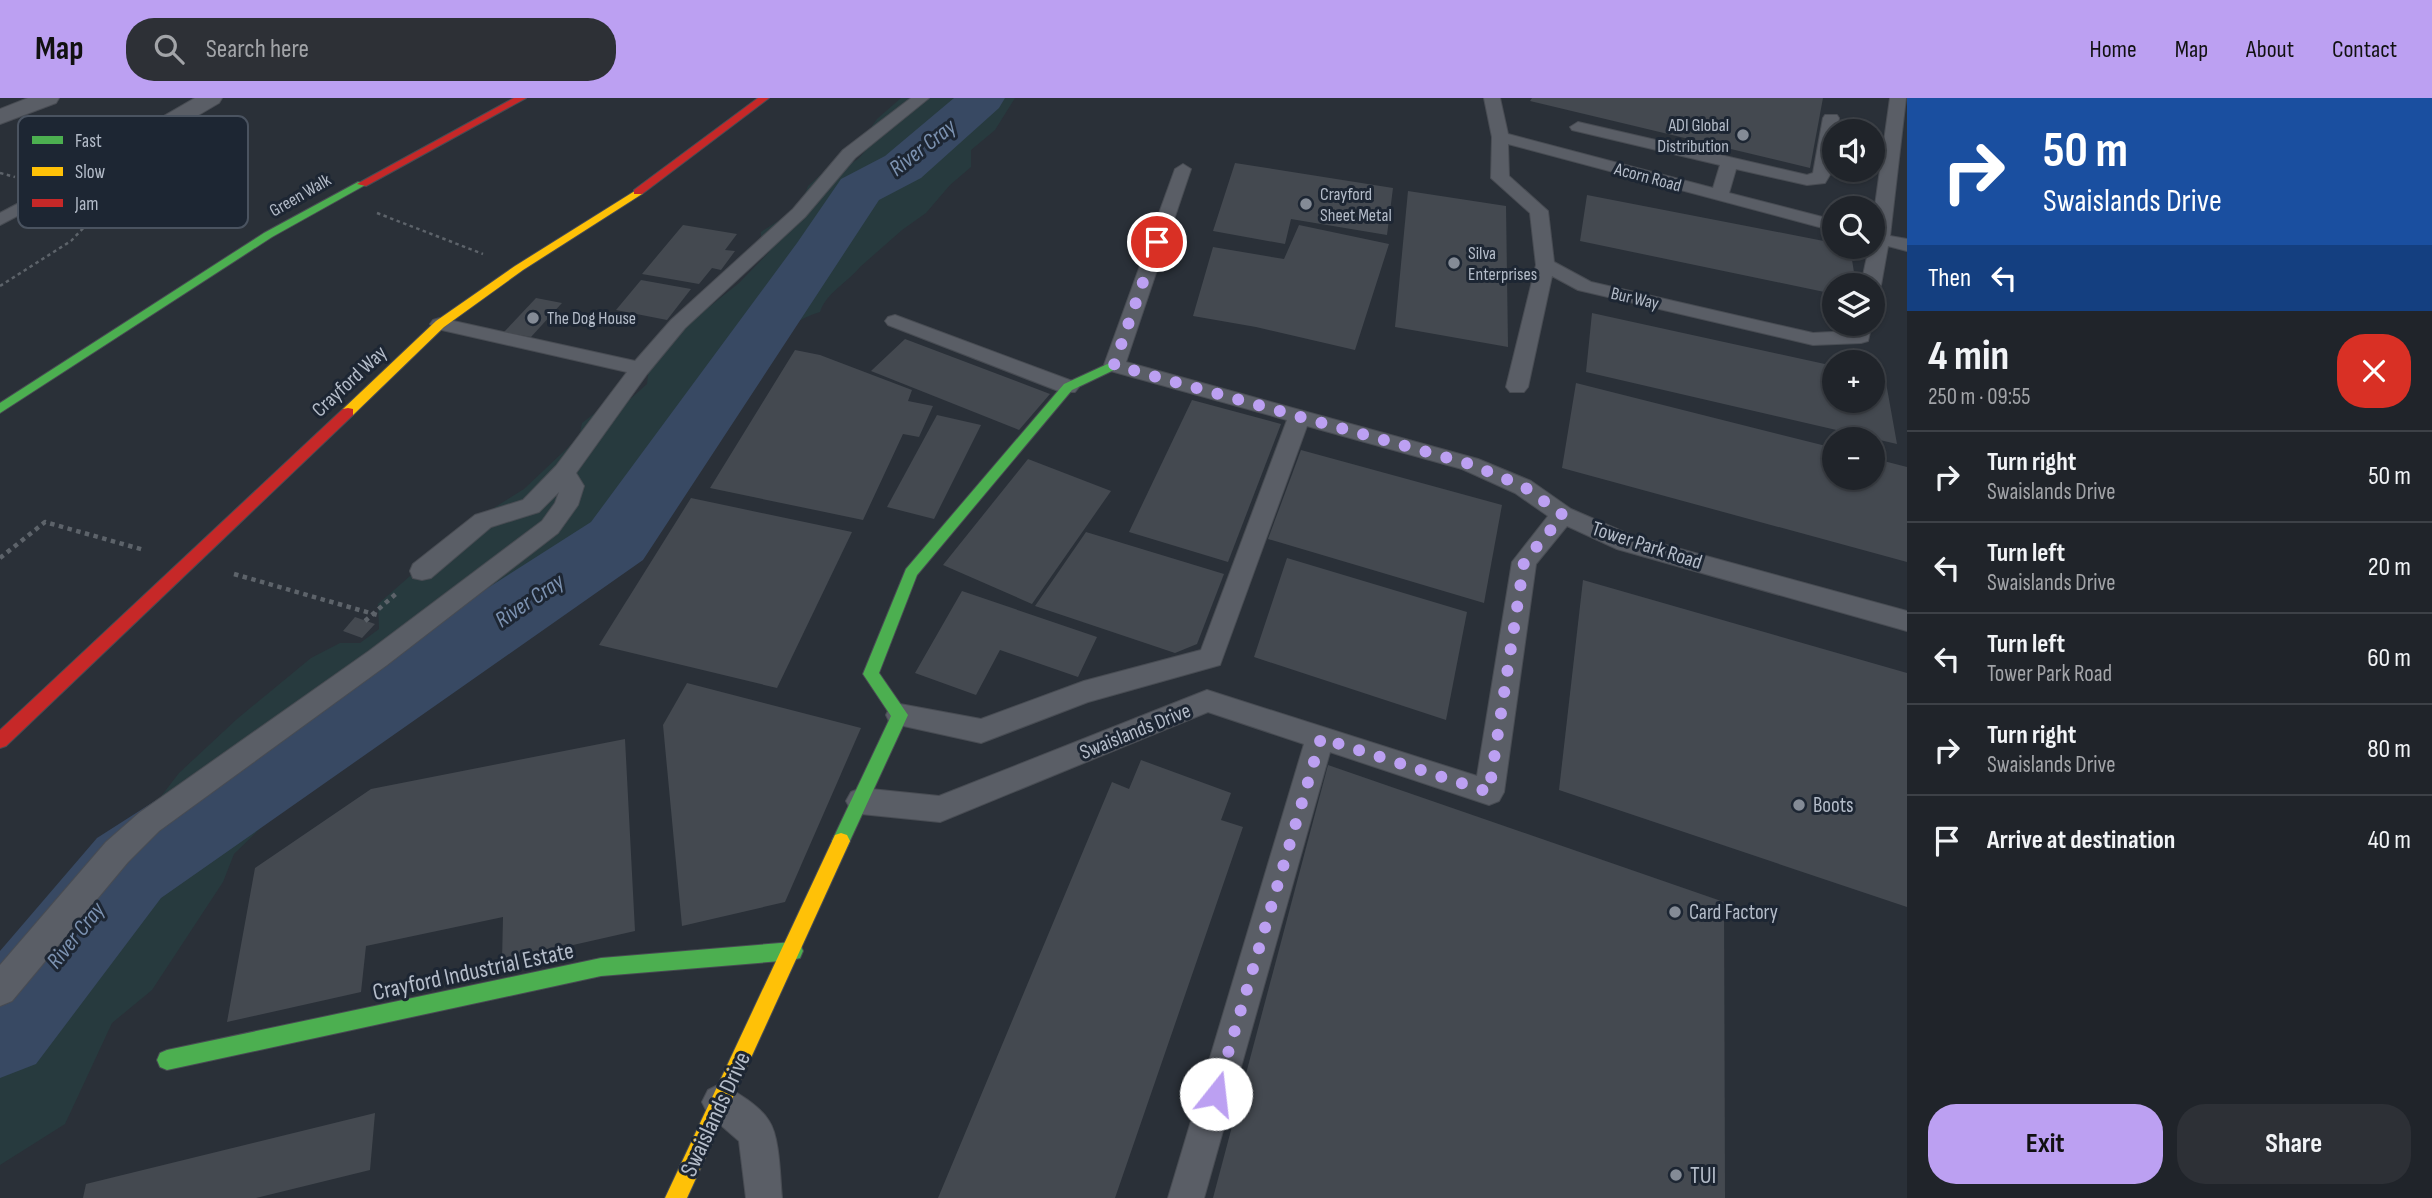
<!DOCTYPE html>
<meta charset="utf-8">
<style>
:root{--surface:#20242a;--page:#2d3036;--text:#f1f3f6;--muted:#a2a4a8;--line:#3d4147;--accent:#bca0f2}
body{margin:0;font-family:"Sofia Sans Condensed",sans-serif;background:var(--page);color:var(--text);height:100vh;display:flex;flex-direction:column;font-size:26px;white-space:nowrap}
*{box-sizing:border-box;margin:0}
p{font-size:23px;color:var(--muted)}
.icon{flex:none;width:38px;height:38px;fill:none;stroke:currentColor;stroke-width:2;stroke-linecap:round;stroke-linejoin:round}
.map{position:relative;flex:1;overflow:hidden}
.details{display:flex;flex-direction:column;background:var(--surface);width:525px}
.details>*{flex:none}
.hud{background:#1a4fa0;color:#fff;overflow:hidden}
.controls{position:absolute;left:1822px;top:21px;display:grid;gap:14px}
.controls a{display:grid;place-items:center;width:63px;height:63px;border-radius:50%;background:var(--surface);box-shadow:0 2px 5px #0004,0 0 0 2px var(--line);font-size:35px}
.pin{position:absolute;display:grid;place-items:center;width:60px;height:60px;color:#fff;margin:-30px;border:4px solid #fff;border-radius:50%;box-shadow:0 2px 7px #0007}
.me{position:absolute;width:77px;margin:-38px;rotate:16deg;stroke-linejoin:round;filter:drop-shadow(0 0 5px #0008)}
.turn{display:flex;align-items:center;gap:24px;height:147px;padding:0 21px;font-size:32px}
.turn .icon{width:91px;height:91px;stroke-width:2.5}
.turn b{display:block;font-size:49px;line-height:60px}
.then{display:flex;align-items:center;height:66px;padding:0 21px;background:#0003;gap:14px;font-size:26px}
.round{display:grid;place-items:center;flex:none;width:74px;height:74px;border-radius:28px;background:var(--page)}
.head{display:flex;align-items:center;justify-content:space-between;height:119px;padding:0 21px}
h1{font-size:42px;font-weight:700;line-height:52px}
.action{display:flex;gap:14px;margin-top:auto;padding:14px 21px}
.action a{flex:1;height:80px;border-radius:28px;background:var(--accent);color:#111;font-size:28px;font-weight:700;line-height:80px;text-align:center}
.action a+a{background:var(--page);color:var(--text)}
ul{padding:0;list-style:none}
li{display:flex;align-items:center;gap:21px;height:91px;padding:0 21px;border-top:2px solid var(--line)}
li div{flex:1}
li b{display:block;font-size:26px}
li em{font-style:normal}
header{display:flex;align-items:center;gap:42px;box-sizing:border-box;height:98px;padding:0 35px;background:var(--accent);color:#111}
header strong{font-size:33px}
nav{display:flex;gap:38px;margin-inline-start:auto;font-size:24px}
.search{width:490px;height:63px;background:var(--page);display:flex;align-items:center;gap:18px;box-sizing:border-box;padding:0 24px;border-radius:28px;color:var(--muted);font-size:26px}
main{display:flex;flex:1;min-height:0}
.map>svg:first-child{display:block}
.green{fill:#273a3e}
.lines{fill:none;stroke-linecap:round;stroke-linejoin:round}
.river{fill:#384963;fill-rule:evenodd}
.building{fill:#444950}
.lane-casing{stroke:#484c53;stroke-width:2}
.street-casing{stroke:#484c53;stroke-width:2}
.fast-casing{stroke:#484c53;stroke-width:2}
.slow-casing{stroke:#484c53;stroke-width:2}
.jam-casing{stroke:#484c53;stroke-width:2}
.path-far1{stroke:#5d636a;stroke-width:2.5;stroke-dasharray:3.5 3.5;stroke-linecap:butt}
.path{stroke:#5d636a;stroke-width:4.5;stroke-dasharray:4.5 4.5;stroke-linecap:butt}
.lane{fill:#5a5e66;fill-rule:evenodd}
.street{fill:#5a5e66;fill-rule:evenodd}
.fast{fill:#4caf50;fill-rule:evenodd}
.slow{fill:#ffc107;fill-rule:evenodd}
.jam{fill:#c62828;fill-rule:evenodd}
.route{stroke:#bca0f2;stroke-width:12;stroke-dasharray:0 21.6}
.poi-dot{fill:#848b96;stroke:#1d2633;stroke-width:2.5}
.labels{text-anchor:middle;stroke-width:6;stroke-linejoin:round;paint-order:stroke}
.far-poi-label{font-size:18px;fill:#b4bcc9;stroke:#1d2633;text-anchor:start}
.far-street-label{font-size:18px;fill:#b4bcc9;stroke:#1d2633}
.street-label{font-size:21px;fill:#b4bcc9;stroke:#1d2633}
.poi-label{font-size:21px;fill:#b4bcc9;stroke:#1d2633;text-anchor:start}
.water-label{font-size:23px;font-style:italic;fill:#7c92b1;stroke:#1d2633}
.near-street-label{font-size:24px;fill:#b4bcc9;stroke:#1d2633}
.near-poi-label{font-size:24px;fill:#b4bcc9;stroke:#1d2633;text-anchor:start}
.key{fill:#1d2633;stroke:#4a5360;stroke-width:2}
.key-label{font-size:19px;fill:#b4bcc9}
</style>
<header>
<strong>Map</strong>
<div class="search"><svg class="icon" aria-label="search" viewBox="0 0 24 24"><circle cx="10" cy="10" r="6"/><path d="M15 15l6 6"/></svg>Search here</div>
<nav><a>Home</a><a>Map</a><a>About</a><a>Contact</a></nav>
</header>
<main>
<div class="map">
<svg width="1907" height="1100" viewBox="0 0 1907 1100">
<rect width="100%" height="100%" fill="#2a3038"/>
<path class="green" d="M901,0H1015L995,32L971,52V69L950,87L926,115L902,132L860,169C848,184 826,195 820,214C776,228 784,245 760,277C743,301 724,323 701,341L616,467L567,508L504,541L378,642L306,686L234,756L223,784L152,892L112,925L65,1026L0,1067V936L17,924L27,890L139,748L149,714L179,675L237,621L311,560L340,545H360L379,531L378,506L473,423L524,391L579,339L582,325L604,308L628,303L647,286L649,270L675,225L709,209L739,185L769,154L771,147L761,142V134L800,109L808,88L826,72L844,70L858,61L874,43L865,38L877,21Z"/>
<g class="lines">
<polygon class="river" points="954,0 1005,0 999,10 921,80 879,102 643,462 161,800 36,966 0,980 0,853 97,740 591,424 797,145 841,81 885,58"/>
</g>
<g class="building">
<polygon points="1532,0 1823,0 1810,70 1530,3"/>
<polygon points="1235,65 1393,90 1387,137 1291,121 1285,146 1213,133"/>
<polygon points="1408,93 1506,108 1508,249 1395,229"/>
<polygon points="1587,97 1834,145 1834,149 1850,149 1856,187 1834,187 1834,196 1580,143"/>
<polygon points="683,127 737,136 725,152 735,153 721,172 712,170 699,186 642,176"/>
<polygon points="1299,127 1389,146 1355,252 1256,229 1193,218 1213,149 1284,161"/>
<polygon points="641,182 691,191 667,222 616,212"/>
<polygon points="536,200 562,205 531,239 504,234"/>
<polygon points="1592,215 1834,268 1834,303 1872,303 1872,277 1885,279 1897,346 1586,274"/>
<polygon points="905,241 1050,296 1019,332 871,273"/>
<polygon points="795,252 820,257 912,292 908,303 933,308 919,339 903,336 863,422 710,390"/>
<polygon points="1576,285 1834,350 1834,380 1872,380 1872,360 1907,369 1907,464 1562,370"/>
<polygon points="1192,302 1281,326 1228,464 1129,434"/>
<polygon points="937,317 981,327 934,421 887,409"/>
<polygon points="1301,352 1502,407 1484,505 1268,441"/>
<polygon points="1028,361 1111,393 1032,506 943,467"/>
<polygon points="691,400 852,434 777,590 599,547"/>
<polygon points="1086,434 1224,476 1197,546 1175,555 1035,508"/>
<polygon points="1287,460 1467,514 1446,622 1254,559"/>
<polygon points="1583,482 1907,575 1907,809 1559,692"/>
<polygon points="962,493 1097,539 1078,579 1000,552 976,597 915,575"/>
<polygon points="355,519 375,526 362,540 343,533"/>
<polygon points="687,585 861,630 785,804 682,828 663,627"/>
<polygon points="625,641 635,833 502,863 503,819 366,848 361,894 227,924 255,770 371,691"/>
<polygon points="1141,662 1231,695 1221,722 1243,729 1115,1100 938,1100 1112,684 1129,691"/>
<polygon points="1328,667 1724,804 1725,1100 1213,1100"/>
<polygon points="375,1015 370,1072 256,1100 83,1100 86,1086"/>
</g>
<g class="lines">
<defs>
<g id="lane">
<polygon points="911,0 929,0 855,60 805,119 685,230 647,276 576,375 584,388 578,407 558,435 387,567 159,733 128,764 12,903 0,908 0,867 106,744 139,715 369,553 542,423 555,405 559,394 539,414 491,429 431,480 422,482 413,480 410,473 413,466 475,417 523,402 556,368 627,274 433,230 430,226 433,222 440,220 635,263 671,222 793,111 843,52"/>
<polygon points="1484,0 1500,0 1508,36 1713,90 1720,67 1572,32 1570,29 1578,24 1807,77 1813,75 1823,20 1825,17 1837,17 1839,20 1837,33 1834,33 1831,75 1825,85 1807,87 1736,71 1729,95 1834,122 1834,133 1508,46 1509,78 1548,113 1554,164 1591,184 1813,235 1852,233 1853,226 1872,225 1868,243 1861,245 1813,247 1578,192 1552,178 1528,289 1524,294 1510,294 1506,289 1536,167 1530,115 1491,80 1492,39"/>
<polygon points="1890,0 1906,0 1890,138 1907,141 1907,153 1888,148 1881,187 1872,192 1872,187 1861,187 1869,149 1872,149 1872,129"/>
<polygon points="1183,66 1191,71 1126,264 1478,361 1531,383 1571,411 1633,438 1907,513 1907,533 1617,451 1567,428 1536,466 1504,694 1499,703 1489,707 1330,654 1204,1100 1168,1100 1304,646 1208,614 940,724 861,716 851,712 846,703 851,694 861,690 939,698 1207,592 1477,678 1512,464 1548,418 1515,395 1462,371 1307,328 1220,567 1088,604 981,645 890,625 886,617 890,609 900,606 981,621 1084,583 1201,552 1287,322 1107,272 1104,267 1175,71"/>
<polygon points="57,85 66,90 63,94 0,127 0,115"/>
<polygon points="895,217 1075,284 1079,289 1075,294 1061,294 888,227 885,223 888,219"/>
<path d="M720,986C736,993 760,1008 769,1023C780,1039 780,1080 782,1100H746L739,1043L708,1016L702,1004L708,992Z"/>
</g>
<g id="street">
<polygon points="28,0 59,0 56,5 0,26 0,11"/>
<polygon points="195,0 222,0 219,5 66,95 57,98 48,95 44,90 48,85"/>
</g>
<g id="fast">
<polygon points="358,84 367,86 272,139 0,315 0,305 264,135"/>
<polygon points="1114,263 1118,264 1118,270 1072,292 917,477 879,575 908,617 847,749 841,751 835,749 832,743 891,618 863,576 906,471 1064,286"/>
<polygon points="793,844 800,846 803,853 800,860 793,862 601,878 167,972 160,969 157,962 160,955 167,952 601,860"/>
</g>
<g id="slow">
<polygon points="638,91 643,94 642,96 523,172 444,229 353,317 343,317 343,311 436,223 515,168"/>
<polygon points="841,735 847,737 850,743 687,1100 665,1100 835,737"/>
</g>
<g id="jam">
<polygon points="514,0 526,0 366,88 357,86"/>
<polygon points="758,0 769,0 642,96 634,96 634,92"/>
<polygon points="348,310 353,311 353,317 6,648 0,650 0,632 343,311"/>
</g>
</defs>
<use href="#lane" class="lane-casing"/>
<use href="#street" class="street-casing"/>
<use href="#fast" class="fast-casing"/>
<use href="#slow" class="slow-casing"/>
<use href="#jam" class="jam-casing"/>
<g class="path-far1">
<polyline points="0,75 15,79"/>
<polyline points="377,115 483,156"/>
<polyline points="0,188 71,143 107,105 98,102"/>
</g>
<g class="path">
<polyline points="0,460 45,424 144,452"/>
<polyline points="234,476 377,517"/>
<polyline points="365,523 398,494"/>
</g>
<use href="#lane" class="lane"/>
<use href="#street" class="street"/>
<use href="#fast" class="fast"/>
<use href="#slow" class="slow"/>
<use href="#jam" class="jam"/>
</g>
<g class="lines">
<polyline class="route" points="1157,144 1114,267 1470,366 1523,388 1563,417 1524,464 1489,694 1321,640 1216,996"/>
</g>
<g class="poi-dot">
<circle cx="1743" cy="37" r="7"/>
<circle cx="1306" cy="106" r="7"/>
<circle cx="1454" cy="165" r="7"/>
<circle cx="533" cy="220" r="7"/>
<circle cx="1799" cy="707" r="7"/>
<circle cx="1675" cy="814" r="7"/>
<circle cx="1676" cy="1077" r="7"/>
</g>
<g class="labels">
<g class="far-poi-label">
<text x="1729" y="33" text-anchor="end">ADI Global<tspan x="1729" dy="21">Distribution</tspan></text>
<text x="1320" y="102">Crayford<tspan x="1320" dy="21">Sheet Metal</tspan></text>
<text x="1468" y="161">Silva<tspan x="1468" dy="21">Enterprises</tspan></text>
<text x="547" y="226">The Dog House</text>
</g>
<g class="far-street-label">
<text transform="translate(1648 79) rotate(15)" y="6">Acorn Road</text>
<text transform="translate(300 97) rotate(-30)" y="6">Green Walk</text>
<text transform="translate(1635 200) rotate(13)" y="6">Bur Way</text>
</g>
<g class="street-label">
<text transform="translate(349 283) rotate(-43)" y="7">Crayford Way</text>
<text transform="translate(1647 447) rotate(18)" y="7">Tower Park Road</text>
<text transform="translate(1135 633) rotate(-22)" y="7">Swaislands Drive</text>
</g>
<g class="poi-label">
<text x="1813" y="714">Boots</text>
<text x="1689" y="821">Card Factory</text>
</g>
<g class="water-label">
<text transform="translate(922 49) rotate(-38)" y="8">River Cray</text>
<text transform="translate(529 502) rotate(-34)" y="8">River Cray</text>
<text transform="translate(75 837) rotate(-51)" y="8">River Cray</text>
</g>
<g class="near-street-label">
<text transform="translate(473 873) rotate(-12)" y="8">Crayford Industrial Estate</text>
<text transform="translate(715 1016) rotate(-65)" y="8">Swaislands Drive</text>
</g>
<g class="near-poi-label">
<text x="1690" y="1085">TUI</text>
</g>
</g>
<rect x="18" y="18" width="230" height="112" rx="10" class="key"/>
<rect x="32" y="38" width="31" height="8" fill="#4caf50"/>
<rect x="32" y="69" width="31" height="9" fill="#ffc107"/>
<rect x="32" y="101" width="31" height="8" fill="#c62828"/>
<g class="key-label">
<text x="75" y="49">Fast</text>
<text x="75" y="80">Slow</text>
<text x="75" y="112">Jam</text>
</g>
</svg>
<div class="controls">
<a><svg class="icon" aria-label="sound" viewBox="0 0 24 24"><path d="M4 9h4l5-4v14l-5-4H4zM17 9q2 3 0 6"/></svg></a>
<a><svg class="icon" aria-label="search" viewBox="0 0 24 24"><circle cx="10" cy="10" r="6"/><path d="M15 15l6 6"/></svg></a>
<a><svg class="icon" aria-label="layers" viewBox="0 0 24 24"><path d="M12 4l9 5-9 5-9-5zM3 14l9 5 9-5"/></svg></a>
<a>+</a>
<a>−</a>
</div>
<div class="pin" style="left:1157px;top:144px;background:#d93025"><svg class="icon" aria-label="arrive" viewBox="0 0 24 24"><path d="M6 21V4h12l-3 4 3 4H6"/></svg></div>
<svg class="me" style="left:1216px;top:996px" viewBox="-20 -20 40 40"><circle r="19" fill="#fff"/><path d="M0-13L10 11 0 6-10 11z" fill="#bca0f2"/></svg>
</div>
<section class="details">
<div class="hud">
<div class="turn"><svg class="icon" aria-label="right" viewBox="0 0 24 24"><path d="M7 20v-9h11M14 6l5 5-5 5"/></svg><div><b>50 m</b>Swaislands Drive</div></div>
<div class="then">Then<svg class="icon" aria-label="left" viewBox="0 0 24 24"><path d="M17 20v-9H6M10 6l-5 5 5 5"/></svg></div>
</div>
<div class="head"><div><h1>4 min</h1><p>250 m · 09:55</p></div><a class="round" style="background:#d93025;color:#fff"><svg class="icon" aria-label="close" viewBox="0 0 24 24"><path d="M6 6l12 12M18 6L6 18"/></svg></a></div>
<ul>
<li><svg class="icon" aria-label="right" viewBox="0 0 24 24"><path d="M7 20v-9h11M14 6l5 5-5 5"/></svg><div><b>Turn right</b><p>Swaislands Drive</p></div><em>50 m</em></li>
<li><svg class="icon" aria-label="left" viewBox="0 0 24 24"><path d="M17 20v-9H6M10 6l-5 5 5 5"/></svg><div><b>Turn left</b><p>Swaislands Drive</p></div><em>20 m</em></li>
<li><svg class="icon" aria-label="left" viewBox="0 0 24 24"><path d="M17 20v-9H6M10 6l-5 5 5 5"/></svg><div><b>Turn left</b><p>Tower Park Road</p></div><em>60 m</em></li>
<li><svg class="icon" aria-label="right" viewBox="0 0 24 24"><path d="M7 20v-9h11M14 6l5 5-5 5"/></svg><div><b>Turn right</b><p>Swaislands Drive</p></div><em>80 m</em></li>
<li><svg class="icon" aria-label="arrive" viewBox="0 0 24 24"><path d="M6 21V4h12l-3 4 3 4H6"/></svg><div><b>Arrive at destination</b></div><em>40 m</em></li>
</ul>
<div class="action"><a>Exit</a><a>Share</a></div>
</section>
</main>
